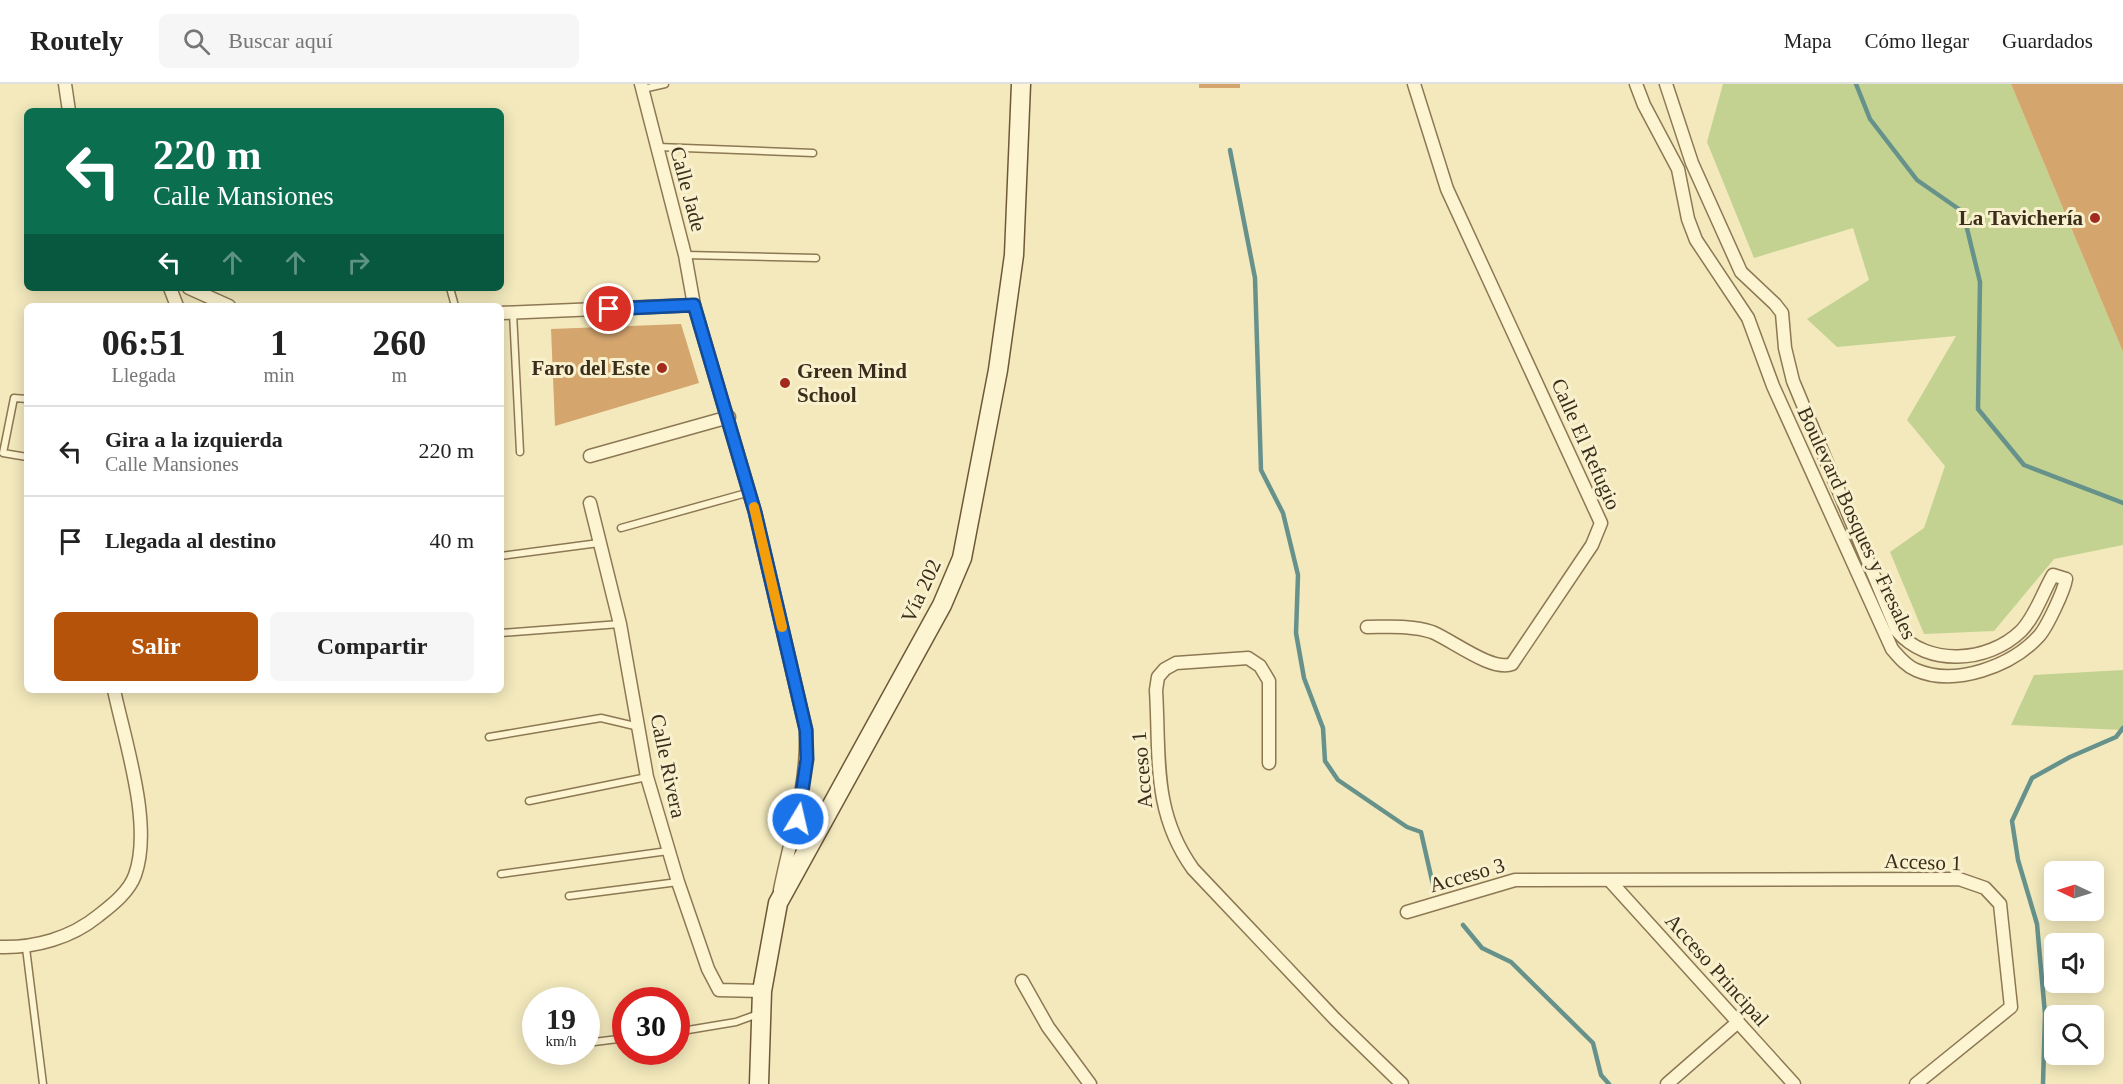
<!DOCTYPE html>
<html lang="es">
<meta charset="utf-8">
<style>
:root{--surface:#fff;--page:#f6f6f6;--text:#222;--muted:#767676;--line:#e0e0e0;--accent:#b45309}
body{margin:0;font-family:Georgia,serif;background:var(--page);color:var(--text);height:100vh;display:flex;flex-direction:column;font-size:22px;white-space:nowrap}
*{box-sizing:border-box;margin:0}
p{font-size:20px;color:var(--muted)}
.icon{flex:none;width:33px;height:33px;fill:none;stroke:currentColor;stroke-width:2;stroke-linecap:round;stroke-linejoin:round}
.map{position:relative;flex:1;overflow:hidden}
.details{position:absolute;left:24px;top:219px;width:480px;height:390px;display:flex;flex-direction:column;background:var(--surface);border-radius:9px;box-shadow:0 3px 15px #0003}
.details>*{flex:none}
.hud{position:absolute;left:24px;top:24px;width:480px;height:183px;border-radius:9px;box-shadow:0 3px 15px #0003;background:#0b6e4f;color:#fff;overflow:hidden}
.needle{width:39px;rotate:274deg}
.fabs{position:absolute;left:2044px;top:777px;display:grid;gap:12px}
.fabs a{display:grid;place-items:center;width:60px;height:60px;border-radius:9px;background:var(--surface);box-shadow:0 3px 15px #0003;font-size:30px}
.speed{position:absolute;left:522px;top:903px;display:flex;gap:12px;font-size:30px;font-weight:700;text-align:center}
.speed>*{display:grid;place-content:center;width:78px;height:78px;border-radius:50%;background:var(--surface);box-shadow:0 3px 15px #0003;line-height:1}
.speed small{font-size:15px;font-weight:400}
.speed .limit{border:9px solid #d22;background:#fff;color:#111}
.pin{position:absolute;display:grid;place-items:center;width:51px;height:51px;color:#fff;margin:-26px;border:3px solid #fff;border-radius:50%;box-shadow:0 2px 6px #0007}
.me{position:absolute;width:66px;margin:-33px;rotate:9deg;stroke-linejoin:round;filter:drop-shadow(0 0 4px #0008)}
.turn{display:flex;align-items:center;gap:21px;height:126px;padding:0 30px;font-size:27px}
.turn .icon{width:78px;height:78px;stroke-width:2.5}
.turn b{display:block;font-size:42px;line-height:51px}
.lanes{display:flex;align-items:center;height:57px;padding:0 30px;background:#0003;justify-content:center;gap:30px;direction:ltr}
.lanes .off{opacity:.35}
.eta{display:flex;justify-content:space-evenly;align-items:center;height:102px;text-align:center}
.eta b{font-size:36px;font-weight:700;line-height:42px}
.action{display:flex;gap:12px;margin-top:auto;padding:12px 30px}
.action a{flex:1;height:69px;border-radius:9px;background:var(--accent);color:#fff;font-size:24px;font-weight:700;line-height:69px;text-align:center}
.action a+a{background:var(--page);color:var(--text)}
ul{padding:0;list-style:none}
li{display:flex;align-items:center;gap:18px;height:90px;padding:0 30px;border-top:2px solid var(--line)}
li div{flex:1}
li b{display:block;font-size:22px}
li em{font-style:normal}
header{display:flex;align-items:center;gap:36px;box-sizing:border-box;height:84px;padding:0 30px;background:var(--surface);border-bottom:2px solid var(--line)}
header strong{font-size:28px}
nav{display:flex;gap:33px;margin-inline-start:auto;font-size:21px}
.search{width:420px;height:54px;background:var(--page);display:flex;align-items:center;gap:15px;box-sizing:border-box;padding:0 21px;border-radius:9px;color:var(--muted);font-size:22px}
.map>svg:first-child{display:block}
.green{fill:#c3d290}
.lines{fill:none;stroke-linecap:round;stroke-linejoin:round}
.stream{stroke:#67928c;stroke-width:4.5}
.building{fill:#d5a56e}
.service-casing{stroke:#8d7854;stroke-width:9}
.minor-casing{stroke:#8d7854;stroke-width:15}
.secondary-casing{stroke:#6e5937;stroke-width:21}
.service{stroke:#fdf4d1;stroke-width:6}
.minor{stroke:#fdf4d1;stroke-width:12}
.secondary{stroke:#fdf4d1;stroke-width:18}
.route-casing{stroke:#114b97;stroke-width:15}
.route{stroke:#1a73e8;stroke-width:10}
.slow{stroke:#f59e0b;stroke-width:10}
.poi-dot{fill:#a22b1d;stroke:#f9f1ce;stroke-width:2}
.labels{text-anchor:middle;stroke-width:6;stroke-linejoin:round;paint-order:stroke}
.street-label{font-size:21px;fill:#3a2d1b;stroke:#f9f1ce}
.poi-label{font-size:21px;font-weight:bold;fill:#3a2d1b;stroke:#f9f1ce;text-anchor:end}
</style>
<header>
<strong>Routely</strong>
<div class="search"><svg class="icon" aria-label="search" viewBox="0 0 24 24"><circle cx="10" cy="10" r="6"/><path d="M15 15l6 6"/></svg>Buscar aquí</div>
<nav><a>Mapa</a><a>Cómo llegar</a><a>Guardados</a></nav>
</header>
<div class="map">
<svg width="2123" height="1000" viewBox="0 0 2123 1000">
<rect width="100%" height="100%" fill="#f3e9bd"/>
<g class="green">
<polygon points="1723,0 2011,0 2123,268 2123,461 2054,475 1994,547 1924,550 1890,468 1924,444 1945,382 1907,336 1956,252 1837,263 1807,235 1869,196 1853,144 1754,174 1707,58"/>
<polygon points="2123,586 2123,646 2011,641 2034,591"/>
</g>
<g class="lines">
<g class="stream">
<polyline points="1856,0 1870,35 1917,96 1963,128 1980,198 1978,325 2024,381 2123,419"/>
<polyline points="1230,66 1255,194 1261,386 1283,429 1298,491 1296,549 1304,594 1323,644 1325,677 1338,696 1407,743 1421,748 1433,801"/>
<polyline points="1463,841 1482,864 1511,878 1593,959 1601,991 1609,1000"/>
<polyline points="2043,1000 2045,930 2037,840 2018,776 2012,737 2032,694 2070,673 2116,653 2123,644"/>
</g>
</g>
<g class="building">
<rect x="1199" y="0" width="41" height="4"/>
<polygon points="2011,0 2123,0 2123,268"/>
<polygon points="681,240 699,299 555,342 551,245"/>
</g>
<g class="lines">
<defs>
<g id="service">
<polyline points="643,5 665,0"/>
<polyline points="658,63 813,69"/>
<polyline points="685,171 816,174"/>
<polyline points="450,204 455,222"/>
<polyline points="513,229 520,368"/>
<polyline points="27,315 14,314 3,369 27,373"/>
<polyline points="621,444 750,408"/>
<polyline points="501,472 599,459"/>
<polyline points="501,549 620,540"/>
<polyline points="489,653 601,634 639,643"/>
<polyline points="529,717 647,693"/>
<polyline points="501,790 668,767"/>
<polyline points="569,812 678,798"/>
<polyline points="26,864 43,1000"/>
<polyline points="676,948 736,938 758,930"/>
<polyline points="586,959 626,954"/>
</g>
<g id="minor">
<polyline points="65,0 69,27"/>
<path d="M641,0L685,171L694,221L755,428L806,646C808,701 791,752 780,806"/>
<path d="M1636,0L1644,21L1678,85L1688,135L1696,156L1748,234L1773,302L1892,565C1899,573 1906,582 1916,586C1955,603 2012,582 2039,552C2047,543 2064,507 2066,495L2053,491C2043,508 2035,533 2021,547C1988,579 1927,583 1897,547L1793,297L1785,264L1782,229L1775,220L1741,188L1692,79L1666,0"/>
<polyline points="170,204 177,222"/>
<polyline points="189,204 229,222"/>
<polyline points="501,229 694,221"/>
<polyline points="590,372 729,333"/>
<polyline points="590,419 620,540 647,693 678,798 708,885 719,906 762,907"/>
<path d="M1367,543C1388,543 1411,541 1432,548C1452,556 1492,588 1512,580L1592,461L1601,439L1447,105L1414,0"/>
<path d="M1269,679V597L1260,582L1248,574L1176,579L1165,585L1158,593L1156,606C1160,673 1152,728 1193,785L1335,935L1402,1000"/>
<polyline points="1611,798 1794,1000"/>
<polyline points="1407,828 1515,796 1959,795 1985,804 2000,820 2011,923 1916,1000"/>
<path d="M0,863C35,864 71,854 98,832C112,821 129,808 135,791C153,741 125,658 114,606"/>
<polyline points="1022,897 1048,943 1090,1000"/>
<polyline points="1667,1000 1738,938"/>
</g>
<polyline id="secondary" points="759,1000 762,907 778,819 942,521 962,474 998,286 1014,171 1021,0"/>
</defs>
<use href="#service" class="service-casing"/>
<use href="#minor" class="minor-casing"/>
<use href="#secondary" class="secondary-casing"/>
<use href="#service" class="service"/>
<use href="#minor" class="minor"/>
<use href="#secondary" class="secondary"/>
</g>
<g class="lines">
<defs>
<polyline id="route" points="609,225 694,221 755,428 806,646 807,675 798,735"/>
</defs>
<use href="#route" class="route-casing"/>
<use href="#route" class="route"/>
<polyline class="slow" points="754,423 782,543"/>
</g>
<g class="poi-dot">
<circle cx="2095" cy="134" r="6"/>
<circle cx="662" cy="284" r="6"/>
<circle cx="785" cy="299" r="6"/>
</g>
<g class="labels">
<g class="street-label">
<text transform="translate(688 105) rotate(75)" y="7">Calle Jade</text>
<text transform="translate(1586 360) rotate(66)" y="7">Calle El Refugio</text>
<text transform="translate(1857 439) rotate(65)" y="7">Boulevard Bosques y Fresales</text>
<text transform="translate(921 507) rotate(-65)" y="7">Vía 202</text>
<text transform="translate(668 682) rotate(78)" y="7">Calle Rivera</text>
<text transform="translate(1142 686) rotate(-95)" y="7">Acceso 1</text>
<text transform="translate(1923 778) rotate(2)" y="7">Acceso 1</text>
<text transform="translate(1467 791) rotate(-16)" y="7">Acceso 3</text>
<text transform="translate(1717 886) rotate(48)" y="7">Acceso Principal</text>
</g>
<g class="poi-label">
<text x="2083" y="141">La Tavichería</text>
<text x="650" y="291">Faro del Este</text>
<text x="797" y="294" text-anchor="start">Green Mind<tspan x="797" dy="24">School</tspan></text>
</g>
</g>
</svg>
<div class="fabs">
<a><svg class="needle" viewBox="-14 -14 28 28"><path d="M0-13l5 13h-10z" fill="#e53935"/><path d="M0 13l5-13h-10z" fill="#767676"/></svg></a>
<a><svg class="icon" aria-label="sound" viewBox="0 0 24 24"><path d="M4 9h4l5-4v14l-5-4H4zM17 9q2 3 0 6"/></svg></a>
<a><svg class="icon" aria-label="search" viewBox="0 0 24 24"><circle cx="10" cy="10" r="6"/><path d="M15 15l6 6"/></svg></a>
</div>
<div class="speed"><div>19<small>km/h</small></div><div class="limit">30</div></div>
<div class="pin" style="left:609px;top:225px;background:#d93025"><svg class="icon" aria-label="arrive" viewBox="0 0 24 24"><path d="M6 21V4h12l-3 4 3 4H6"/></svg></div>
<svg class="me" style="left:798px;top:735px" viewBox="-20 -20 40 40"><circle r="17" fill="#1a73e8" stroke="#fff" stroke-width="3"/><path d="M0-11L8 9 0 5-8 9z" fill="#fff"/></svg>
<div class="hud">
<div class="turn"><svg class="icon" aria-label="left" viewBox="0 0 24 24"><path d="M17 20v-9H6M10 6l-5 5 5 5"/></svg><div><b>220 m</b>Calle Mansiones</div></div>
<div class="lanes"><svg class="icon" aria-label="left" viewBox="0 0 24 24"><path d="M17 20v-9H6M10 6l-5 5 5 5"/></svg><svg class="icon off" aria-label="ahead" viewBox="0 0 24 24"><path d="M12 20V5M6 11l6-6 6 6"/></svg><svg class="icon off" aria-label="ahead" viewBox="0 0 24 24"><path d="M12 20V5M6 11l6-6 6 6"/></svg><svg class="icon off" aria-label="right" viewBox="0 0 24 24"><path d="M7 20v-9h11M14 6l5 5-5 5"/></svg></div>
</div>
<section class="details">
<div class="eta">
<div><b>06:51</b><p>Llegada</p></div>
<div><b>1</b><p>min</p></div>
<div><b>260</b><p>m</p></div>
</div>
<ul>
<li><svg class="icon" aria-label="left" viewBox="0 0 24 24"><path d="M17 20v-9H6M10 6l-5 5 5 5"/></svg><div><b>Gira a la izquierda</b><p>Calle Mansiones</p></div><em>220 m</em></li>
<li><svg class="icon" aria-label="arrive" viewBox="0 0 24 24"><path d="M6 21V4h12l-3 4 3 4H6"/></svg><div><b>Llegada al destino</b></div><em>40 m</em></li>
</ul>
<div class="action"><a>Salir</a><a>Compartir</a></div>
</section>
</div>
